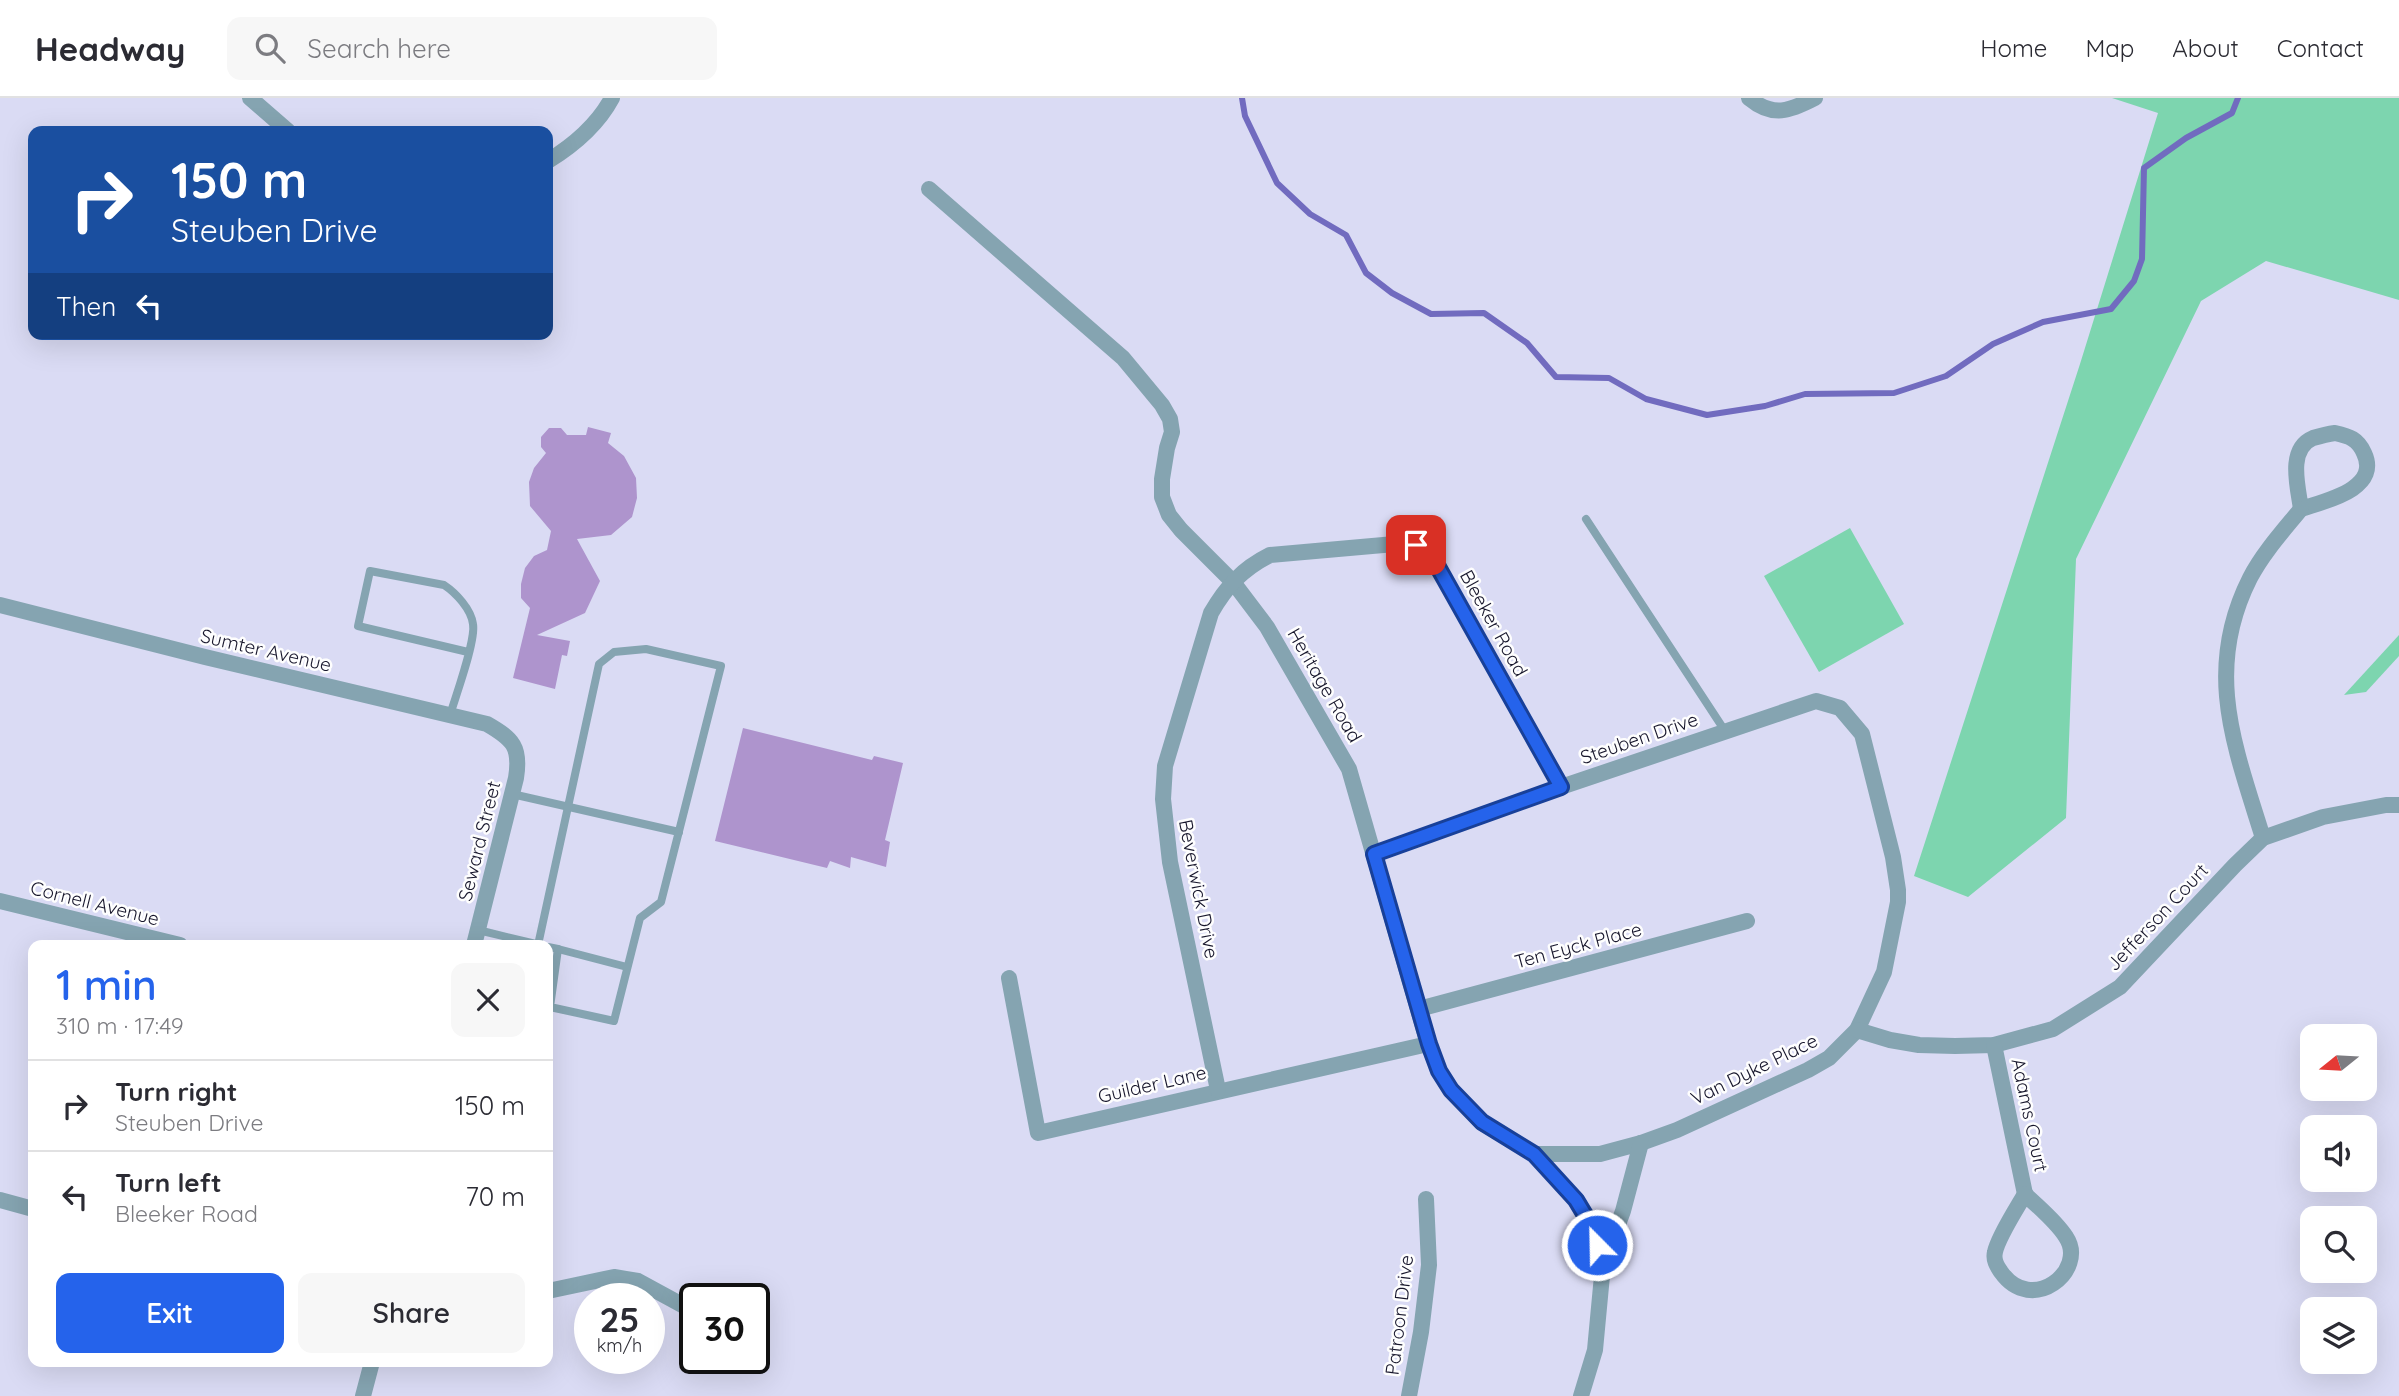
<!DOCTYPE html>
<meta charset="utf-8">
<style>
:root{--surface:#fff;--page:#f7f7f7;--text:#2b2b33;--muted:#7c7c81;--line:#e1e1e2;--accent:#2563eb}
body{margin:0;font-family:Quicksand,sans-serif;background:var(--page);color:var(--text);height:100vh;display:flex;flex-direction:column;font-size:26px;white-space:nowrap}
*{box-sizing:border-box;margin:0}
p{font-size:23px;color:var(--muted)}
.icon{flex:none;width:38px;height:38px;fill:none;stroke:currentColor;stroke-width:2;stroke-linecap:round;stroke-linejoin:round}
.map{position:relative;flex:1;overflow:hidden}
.panel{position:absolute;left:28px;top:842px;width:525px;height:427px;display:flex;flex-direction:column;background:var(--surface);border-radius:14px;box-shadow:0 7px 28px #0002}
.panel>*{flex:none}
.hud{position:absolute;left:28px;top:28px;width:525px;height:214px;border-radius:14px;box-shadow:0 7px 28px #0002;background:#1a4fa0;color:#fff;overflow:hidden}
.needle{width:46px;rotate:252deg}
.buttons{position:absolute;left:2300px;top:926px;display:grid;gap:14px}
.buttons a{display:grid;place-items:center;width:77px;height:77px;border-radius:14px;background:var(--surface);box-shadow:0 7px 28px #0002;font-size:35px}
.speed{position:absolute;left:574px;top:1185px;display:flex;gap:14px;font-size:35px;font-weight:700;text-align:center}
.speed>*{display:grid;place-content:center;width:91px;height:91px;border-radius:50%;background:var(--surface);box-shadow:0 7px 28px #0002;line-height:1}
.speed small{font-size:18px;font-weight:400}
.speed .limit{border:4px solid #111;border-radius:10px;background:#fff;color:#111}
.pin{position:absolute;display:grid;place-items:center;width:60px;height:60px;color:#fff;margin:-30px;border-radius:14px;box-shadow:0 4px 10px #0006}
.me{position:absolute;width:77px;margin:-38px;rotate:337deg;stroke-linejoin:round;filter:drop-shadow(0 0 5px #0008)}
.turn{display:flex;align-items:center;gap:24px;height:147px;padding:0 28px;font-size:32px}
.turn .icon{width:91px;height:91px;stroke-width:2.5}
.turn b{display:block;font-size:49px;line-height:60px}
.then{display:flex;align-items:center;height:66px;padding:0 28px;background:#0003;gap:14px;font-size:26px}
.round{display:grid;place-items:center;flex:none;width:74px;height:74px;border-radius:14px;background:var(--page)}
.summary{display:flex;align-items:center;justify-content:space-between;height:119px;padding:0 28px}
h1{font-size:42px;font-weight:600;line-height:52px;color:var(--accent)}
.button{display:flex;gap:14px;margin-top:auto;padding:14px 28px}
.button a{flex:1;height:80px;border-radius:14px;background:var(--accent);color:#fff;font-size:28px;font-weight:600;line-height:80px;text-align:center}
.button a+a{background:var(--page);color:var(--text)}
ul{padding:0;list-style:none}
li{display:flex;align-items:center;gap:21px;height:91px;padding:0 28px;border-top:2px solid var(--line)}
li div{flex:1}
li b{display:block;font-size:26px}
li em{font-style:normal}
header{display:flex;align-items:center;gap:42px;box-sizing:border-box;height:98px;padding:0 35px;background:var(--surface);border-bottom:2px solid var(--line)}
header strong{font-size:33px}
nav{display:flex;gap:38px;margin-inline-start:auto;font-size:24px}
.search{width:490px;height:63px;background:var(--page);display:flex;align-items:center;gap:18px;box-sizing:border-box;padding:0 24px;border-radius:14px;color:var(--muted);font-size:26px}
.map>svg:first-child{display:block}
.green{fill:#7dd5af}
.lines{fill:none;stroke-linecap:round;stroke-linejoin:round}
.stream{stroke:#716bbf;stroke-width:6}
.building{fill:#ae94cd}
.service{stroke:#85a4b1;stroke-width:8}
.minor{stroke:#85a4b1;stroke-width:16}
.route-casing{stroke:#184099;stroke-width:18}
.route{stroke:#2563eb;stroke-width:12}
.labels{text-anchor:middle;stroke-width:5;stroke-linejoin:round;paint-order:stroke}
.street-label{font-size:19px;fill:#17162c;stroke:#fefefe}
</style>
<header>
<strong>Headway</strong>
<div class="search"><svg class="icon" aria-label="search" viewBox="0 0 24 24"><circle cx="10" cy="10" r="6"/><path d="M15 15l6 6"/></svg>Search here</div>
<nav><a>Home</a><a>Map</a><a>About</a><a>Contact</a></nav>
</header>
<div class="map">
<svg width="2399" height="1298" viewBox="0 0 2399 1298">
<rect width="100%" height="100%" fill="#dadbf4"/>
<g class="green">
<polygon points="2112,0 2399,0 2399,202 2266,163 2201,203 2076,461 2066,720 1968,799 1914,778 2080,266 2158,15"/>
<polygon points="1850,430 1904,526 1819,574 1764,478"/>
<polygon points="2399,537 2399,558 2366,594 2344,597"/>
</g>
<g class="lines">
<polyline class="stream" points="1242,0 1245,18 1277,85 1310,116 1346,137 1366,175 1392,195 1431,216 1484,215 1527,245 1556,279 1609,280 1646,301 1707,317 1765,308 1805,296 1894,295 1946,278 1993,246 2043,224 2111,211 2134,183 2142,161 2144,70 2186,40 2232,15 2238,0"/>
</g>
<g class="building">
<polygon points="588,329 611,335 608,345 624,358 636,380 637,400 632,419 611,437 577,441 600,483 585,515 537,537 570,543 567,558 562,557 555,591 513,580 530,510 521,500 521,486 525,470 534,458 547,452 551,433 530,408 529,384 534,370 546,355 541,349 541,339 549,330 561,330 567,337 586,337"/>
<polygon points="743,630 872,662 874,658 903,665 885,742 890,744 886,769 851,759 850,770 830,763 827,770 715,743"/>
</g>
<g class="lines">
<g class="service">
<polyline points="1586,421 1725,633"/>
<path d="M450,617C456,597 476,543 473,526C471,511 456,495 444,487L370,473L358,528L468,554"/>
<polyline points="512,696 679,734"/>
<polyline points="478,832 540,847"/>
<polyline points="538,847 599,566 614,554 646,551 721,568 661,804 640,820 614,923 550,909 558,851 548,849"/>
<polyline points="558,851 627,869"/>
</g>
<g class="minor">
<polyline points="250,0 288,33"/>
<path d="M1749,0C1773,20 1790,13 1815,0"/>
<path d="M548,63C574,47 597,28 612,0"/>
<polyline points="929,91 1123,260 1162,307 1170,321 1172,334 1167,350 1162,381 1162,399 1169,417 1181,432 1233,484 1267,529 1349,671 1428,946 1439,973 1451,992 1482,1025 1534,1056 1576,1102 1591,1127 1603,1167"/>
<path d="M2335,335C2349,338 2358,341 2364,355C2381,391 2325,403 2301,411C2298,389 2287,351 2313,340C2320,338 2328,336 2335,335Z"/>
<path d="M0,507L205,559L487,626C513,641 521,649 516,680L474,847"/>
<path d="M2263,740C2235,649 2203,573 2250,480C2263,455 2283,433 2301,411"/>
<polyline points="1374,756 1561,689 1816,603 1840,610 1862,636 1893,759 1898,792 1898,804 1884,874 1857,932 1829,960 1808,972 1677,1032 1641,1045 1600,1056 1534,1056"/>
<polyline points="0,803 180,847"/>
<polyline points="1009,880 1038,1035 1428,946"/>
<polyline points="1419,911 1747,823"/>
<polyline points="1857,932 1890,942 1919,947 1955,948 1994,947 2053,931 2120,889 2235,767 2263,740 2323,719 2386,707 2399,707"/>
<polyline points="1994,947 2025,1096"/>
<path d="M1218,992L1170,764L1163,701L1165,668L1211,515C1226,489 1242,471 1270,457L1406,445L1426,452L1434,462L1561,689"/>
<path d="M2025,1096C2038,1109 2056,1123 2066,1139C2088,1172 2032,1218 2001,1174C1997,1168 1993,1162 1995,1154C1998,1139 2017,1110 2025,1096Z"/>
<polyline points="0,1102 33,1111"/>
<polyline points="548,1193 614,1179 638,1183 695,1214"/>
<polyline points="363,1298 372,1264"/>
<polyline points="1409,1298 1421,1234 1429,1167 1426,1101"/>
<polyline points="1581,1298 1595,1252 1603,1167 1623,1113 1641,1045"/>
</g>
</g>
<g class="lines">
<defs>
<polyline id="route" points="1416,447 1426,452 1434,462 1561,689 1374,756 1429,946 1439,973 1451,992 1482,1024 1534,1056 1576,1102 1591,1127 1597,1147"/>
</defs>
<use href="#route" class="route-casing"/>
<use href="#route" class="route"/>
</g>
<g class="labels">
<g class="street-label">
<text transform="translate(1494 525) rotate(61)" y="7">Bleeker Road</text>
<text transform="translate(266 552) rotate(13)" y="7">Sumter Avenue</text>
<text transform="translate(1325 587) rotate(60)" y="7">Heritage Road</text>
<text transform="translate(1639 640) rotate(-19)" y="7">Steuben Drive</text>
<text transform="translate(479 743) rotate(-76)" y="7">Seward Street</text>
<text transform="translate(1199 791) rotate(79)" y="7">Beverwick Drive</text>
<text transform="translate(95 805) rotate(14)" y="7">Cornell Avenue</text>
<text transform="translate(2157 819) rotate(-47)" y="7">Jefferson Court</text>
<text transform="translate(1578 847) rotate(-15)" y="7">Ten Eyck Place</text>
<text transform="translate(1754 971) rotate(-26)" y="7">Van Dyke Place</text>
<text transform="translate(1152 986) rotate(-13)" y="7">Guilder Lane</text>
<text transform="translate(2030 1017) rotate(78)" y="7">Adams Court</text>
<text transform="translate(1399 1217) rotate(-83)" y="7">Patroon Drive</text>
</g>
</g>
</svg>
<div class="buttons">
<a><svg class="needle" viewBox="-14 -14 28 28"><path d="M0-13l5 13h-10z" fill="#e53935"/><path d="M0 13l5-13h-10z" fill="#7c7c81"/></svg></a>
<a><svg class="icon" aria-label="sound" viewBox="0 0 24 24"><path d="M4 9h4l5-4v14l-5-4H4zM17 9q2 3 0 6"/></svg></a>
<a><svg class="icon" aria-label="search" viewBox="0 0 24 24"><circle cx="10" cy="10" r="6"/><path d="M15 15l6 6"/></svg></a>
<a><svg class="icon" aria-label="layers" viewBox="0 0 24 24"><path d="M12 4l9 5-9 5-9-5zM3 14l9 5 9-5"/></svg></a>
</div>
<div class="speed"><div>25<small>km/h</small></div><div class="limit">30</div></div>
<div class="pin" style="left:1416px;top:447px;background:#d93025"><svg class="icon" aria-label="arrive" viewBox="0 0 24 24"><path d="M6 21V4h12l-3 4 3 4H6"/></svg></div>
<svg class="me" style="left:1597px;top:1147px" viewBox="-20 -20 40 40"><circle r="17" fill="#2563eb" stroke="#fff" stroke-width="3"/><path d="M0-11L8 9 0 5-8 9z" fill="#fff"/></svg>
<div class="hud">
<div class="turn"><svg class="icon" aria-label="right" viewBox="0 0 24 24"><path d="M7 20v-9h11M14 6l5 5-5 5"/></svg><div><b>150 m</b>Steuben Drive</div></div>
<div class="then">Then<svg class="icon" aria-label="left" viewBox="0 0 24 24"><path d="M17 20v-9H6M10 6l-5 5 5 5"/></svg></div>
</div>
<section class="panel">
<div class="summary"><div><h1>1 min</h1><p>310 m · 17:49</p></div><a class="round"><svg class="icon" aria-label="close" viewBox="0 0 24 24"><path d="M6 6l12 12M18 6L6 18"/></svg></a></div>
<ul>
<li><svg class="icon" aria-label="right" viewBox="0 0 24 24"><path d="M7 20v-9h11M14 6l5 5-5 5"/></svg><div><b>Turn right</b><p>Steuben Drive</p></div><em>150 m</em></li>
<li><svg class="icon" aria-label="left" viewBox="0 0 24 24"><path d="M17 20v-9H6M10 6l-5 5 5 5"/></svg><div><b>Turn left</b><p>Bleeker Road</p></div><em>70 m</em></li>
</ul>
<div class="button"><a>Exit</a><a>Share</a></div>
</section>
</div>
